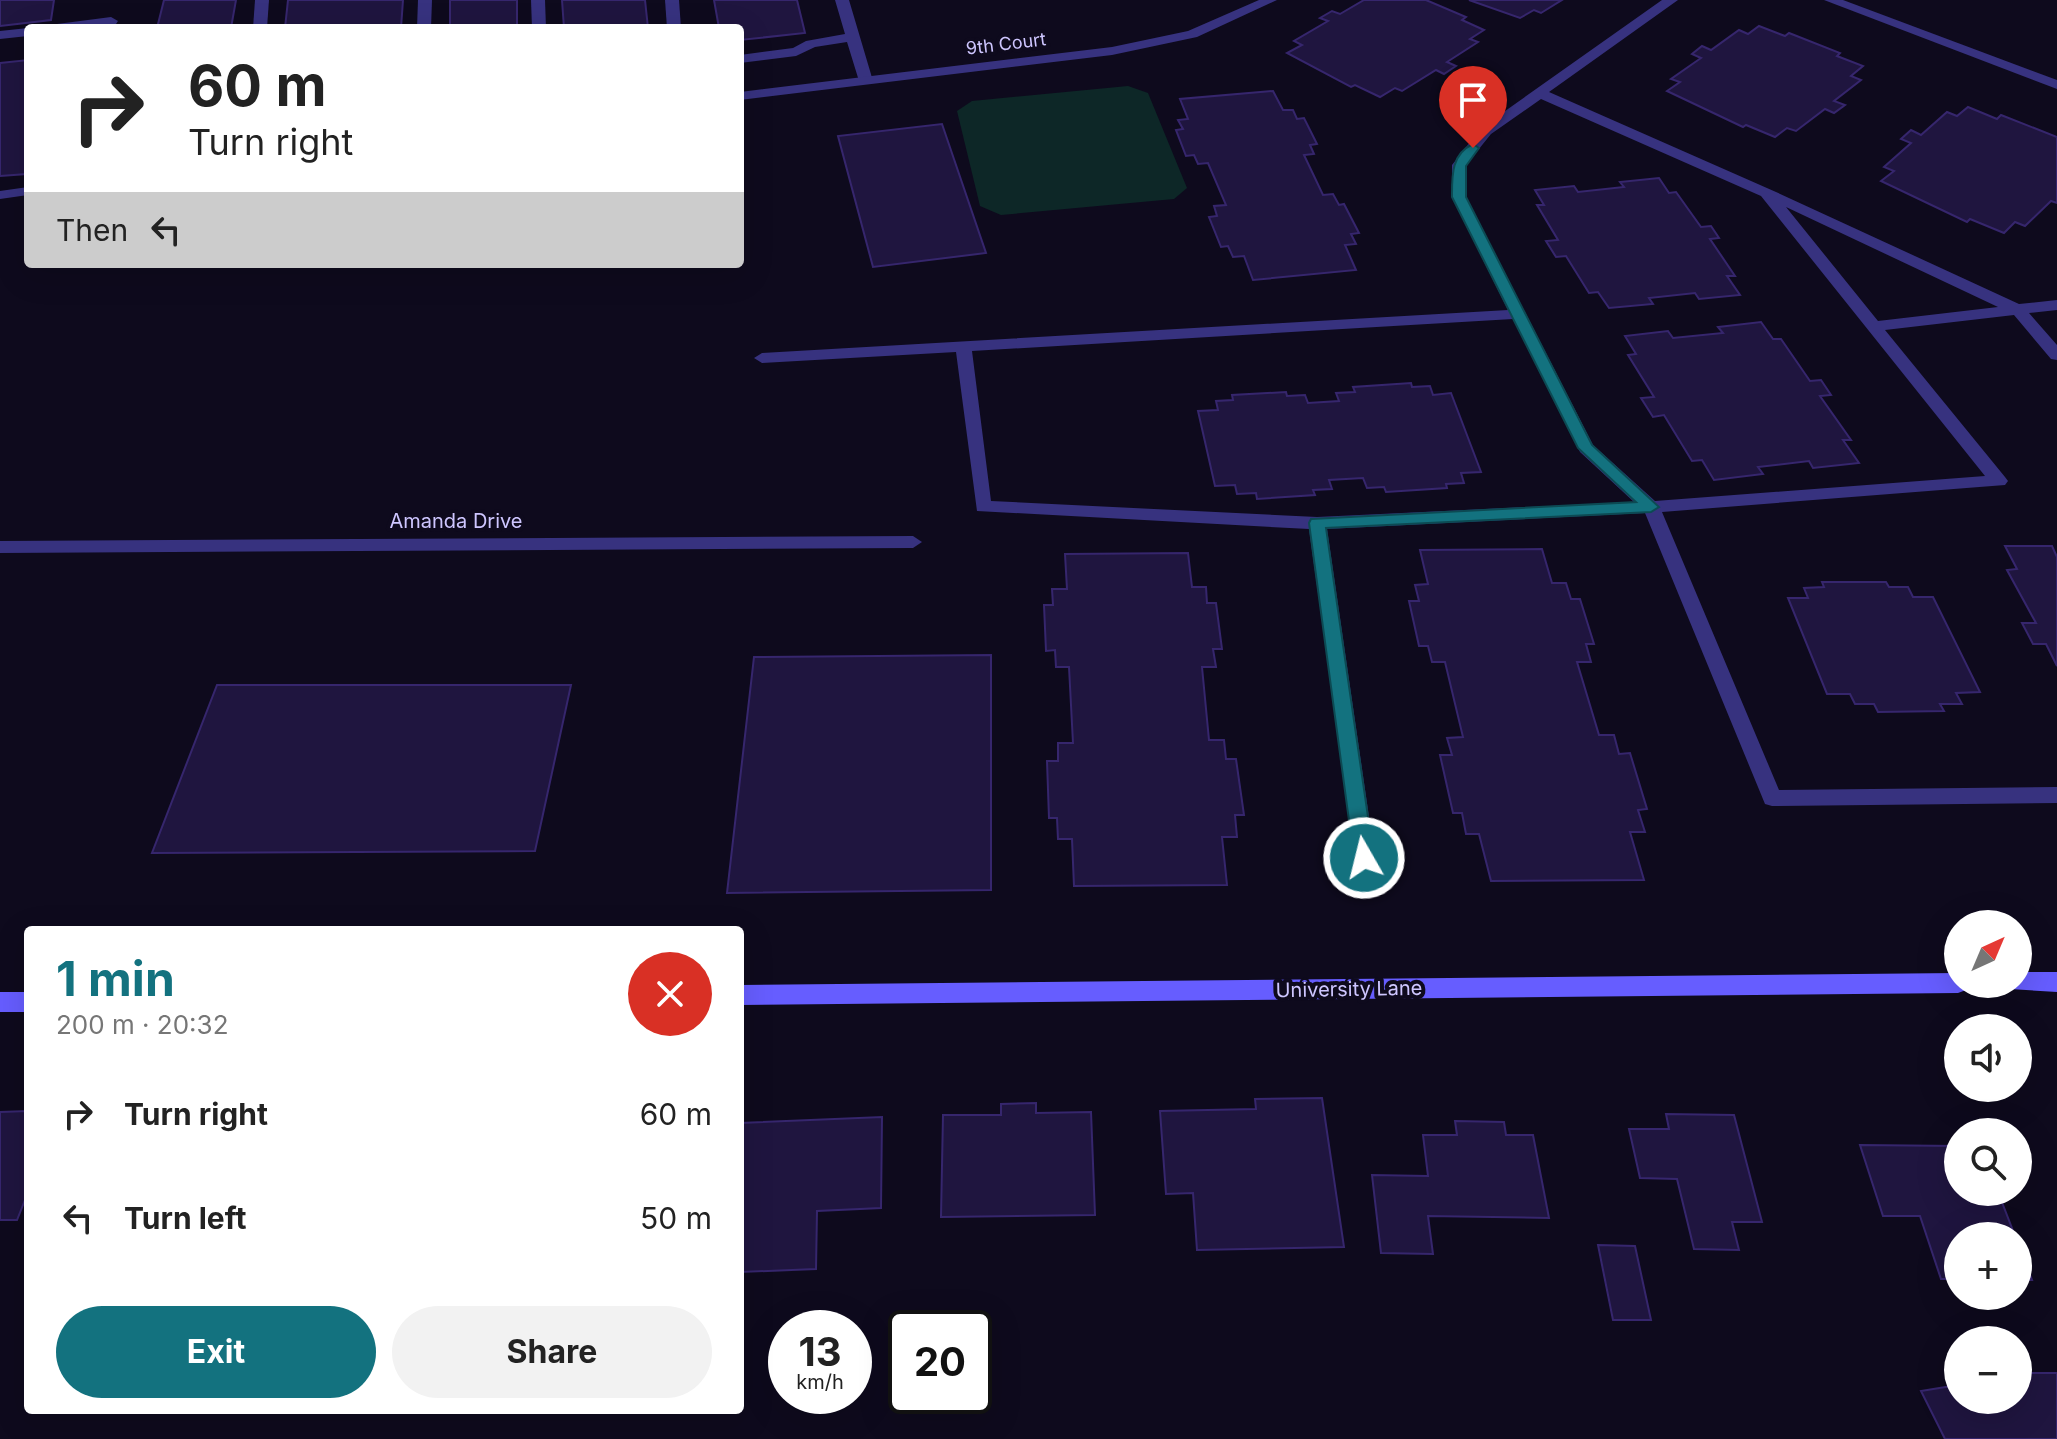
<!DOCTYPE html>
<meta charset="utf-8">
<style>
:root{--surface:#fff;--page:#f2f2f2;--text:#222;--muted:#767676;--accent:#13727f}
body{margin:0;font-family:Inter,sans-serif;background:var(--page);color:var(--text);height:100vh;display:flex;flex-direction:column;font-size:30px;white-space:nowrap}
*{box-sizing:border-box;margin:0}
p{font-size:26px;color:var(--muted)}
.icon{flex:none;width:44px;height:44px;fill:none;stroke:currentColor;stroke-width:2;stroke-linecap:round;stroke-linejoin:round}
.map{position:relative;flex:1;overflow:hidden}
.drawer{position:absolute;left:24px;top:926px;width:720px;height:488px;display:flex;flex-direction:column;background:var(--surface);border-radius:8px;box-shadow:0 8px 32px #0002}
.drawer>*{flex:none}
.guide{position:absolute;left:24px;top:24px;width:720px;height:244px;border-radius:8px;box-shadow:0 8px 32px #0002;background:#fff;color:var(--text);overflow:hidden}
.needle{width:52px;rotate:44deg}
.fabs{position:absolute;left:1944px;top:910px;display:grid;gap:16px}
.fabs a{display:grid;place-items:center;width:88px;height:88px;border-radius:50%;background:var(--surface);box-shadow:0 8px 32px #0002;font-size:40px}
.speed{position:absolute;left:768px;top:1310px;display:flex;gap:16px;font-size:40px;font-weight:700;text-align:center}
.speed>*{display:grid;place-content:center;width:104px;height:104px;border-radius:50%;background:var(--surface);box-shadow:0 8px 32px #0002;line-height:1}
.speed small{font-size:20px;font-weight:400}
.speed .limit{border:4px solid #111;border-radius:12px;background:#fff;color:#111}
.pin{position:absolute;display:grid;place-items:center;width:68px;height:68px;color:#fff;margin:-82px -34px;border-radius:50% 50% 50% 0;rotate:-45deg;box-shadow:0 0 8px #0007}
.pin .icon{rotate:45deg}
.me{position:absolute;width:88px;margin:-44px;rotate:352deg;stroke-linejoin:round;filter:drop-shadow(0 0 6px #0008)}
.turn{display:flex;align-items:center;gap:28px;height:168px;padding:0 32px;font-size:36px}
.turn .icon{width:104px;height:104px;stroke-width:2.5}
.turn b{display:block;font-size:56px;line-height:68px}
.then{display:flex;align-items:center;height:76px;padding:0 32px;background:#0003;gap:16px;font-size:30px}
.round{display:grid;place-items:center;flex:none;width:84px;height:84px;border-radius:42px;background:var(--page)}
.headline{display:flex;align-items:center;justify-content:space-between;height:136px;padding:0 32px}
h1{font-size:48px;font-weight:700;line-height:60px;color:var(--accent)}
.primary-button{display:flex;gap:16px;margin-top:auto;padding:16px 32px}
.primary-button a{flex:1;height:92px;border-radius:48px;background:var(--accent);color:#fff;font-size:32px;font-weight:700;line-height:92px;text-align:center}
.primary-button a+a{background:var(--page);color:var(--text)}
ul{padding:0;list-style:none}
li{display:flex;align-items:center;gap:24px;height:104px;padding:0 32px}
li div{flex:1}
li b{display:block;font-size:30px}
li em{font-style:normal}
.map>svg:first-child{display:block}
.green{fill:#0d2727}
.building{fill:#1f153f;stroke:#36266d;stroke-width:2}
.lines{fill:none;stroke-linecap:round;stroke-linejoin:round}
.lane{fill:#37327f;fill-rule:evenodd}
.street{fill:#37327f;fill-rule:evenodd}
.secondary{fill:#665dff;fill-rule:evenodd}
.route{fill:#13727f;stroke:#0c4a53;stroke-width:2}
.labels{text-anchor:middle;stroke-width:8;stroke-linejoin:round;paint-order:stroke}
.far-street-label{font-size:18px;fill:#cec6ff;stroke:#0e0a1d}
.street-label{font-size:20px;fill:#cec6ff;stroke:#0e0a1d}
</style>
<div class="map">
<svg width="2057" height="1439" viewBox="0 0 2057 1439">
<rect width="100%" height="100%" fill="#0e0a1d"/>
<polygon class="green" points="1128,86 1148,93 1187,188 1174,199 1001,215 980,206 957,111 972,101"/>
<g class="building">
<polygon points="0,0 54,0 51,20 0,26"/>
<polygon points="164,0 236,0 231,28 157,28"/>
<polygon points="288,0 403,0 401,28 285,28"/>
<rect x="450" y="0" width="67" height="28"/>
<polygon points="562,0 645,0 648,28 564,28"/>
<polygon points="714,0 797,0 805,33 740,40 740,28 719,28"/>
<polygon points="1364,0 1426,0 1466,17 1462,20 1484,30 1470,39 1478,42 1447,62 1456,66 1444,74 1436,70 1402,91 1395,88 1380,97 1355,85 1351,87 1287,53 1302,45 1294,41 1328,21 1320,18 1332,11 1340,14"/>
<polygon points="1469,0 1562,0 1541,13 1534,10 1520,18"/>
<polygon points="1759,26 1785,36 1789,33 1840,53 1837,56 1863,66 1851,76 1861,80 1834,101 1845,105 1834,113 1825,109 1796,131 1787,128 1775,137 1746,125 1743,127 1667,91 1680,82 1671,79 1701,58 1692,54 1702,46 1711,50 1739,30 1748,34"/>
<polygon points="28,60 28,171 27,174 0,176 0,63"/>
<polygon points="1273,91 1283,110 1293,110 1297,119 1304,118 1317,144 1310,145 1314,154 1304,155 1323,195 1333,194 1339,205 1344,204 1359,233 1351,234 1356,244 1345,245 1356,270 1253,280 1244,256 1233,257 1228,246 1221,247 1209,217 1217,216 1214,206 1226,205 1208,163 1198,164 1194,155 1186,156 1176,130 1183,129 1178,120 1188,119 1180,99"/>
<polygon points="1968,107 1997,119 2001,115 2057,137 2057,203 2051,201 2025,226 2015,222 2004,233 1970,219 1967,222 1881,181 1894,171 1884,167 1911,143 1901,139 1911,130 1921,135 1947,112 1957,116"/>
<polygon points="942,124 986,253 873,267 838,136"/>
<polygon points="1659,178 1669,193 1676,192 1701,227 1711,226 1719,238 1710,239 1735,276 1727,276 1740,295 1699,299 1695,293 1649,298 1653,304 1609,308 1598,292 1589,293 1566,256 1556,257 1546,241 1558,240 1537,205 1544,205 1535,190 1574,186 1578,192 1624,187 1620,182"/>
<polygon points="1761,322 1773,339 1781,339 1810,381 1821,380 1831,395 1820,396 1851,440 1843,440 1859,463 1813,468 1809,461 1758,467 1763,474 1714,480 1702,460 1692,461 1664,415 1653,417 1641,398 1654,397 1628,355 1636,354 1625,336 1668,331 1673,338 1723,333 1718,327"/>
<polygon points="1411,383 1412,387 1430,386 1433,395 1451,393 1481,472 1461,473 1464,483 1446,484 1447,488 1386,492 1384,487 1367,488 1363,478 1329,480 1332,489 1313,490 1315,495 1257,499 1256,493 1237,494 1235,485 1215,486 1198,411 1218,410 1216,401 1233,400 1232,395 1286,392 1287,396 1305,395 1308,403 1339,401 1336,393 1355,392 1353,387"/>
<polygon points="2005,546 2052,546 2057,557 2057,666 2046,644 2033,644 2022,623 2036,623 2007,570 2017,569"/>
<polygon points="1542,549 1552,583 1566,583 1571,599 1580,599 1594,644 1586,644 1591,662 1577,662 1599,735 1614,735 1619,754 1630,753 1647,809 1638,810 1645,832 1630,832 1644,880 1491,881 1479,834 1466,834 1462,813 1453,813 1440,755 1452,755 1447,738 1463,737 1445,662 1432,662 1428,646 1419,646 1409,601 1419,601 1415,585 1428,584 1420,550"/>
<polygon points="1188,553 1192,587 1206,587 1207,603 1216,603 1222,649 1213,649 1216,667 1202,667 1209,740 1224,740 1226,759 1236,759 1244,815 1235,815 1237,837 1222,837 1227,885 1074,886 1072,839 1058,839 1057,818 1049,818 1047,761 1058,761 1058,743 1073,743 1069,667 1056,667 1055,650 1046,651 1044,605 1053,605 1052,589 1067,589 1065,554"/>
<polygon points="1822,582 1886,582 1889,587 1908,587 1913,597 1933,597 1980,692 1956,693 1962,704 1940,704 1944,711 1878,712 1874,704 1855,704 1850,694 1827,694 1788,598 1808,598 1804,588 1824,587"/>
<polygon points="991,655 991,890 727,893 754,657"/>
<polygon points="217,685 571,685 535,851 152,853"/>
<polygon points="1322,1098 1344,1247 1197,1250 1193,1193 1166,1194 1160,1111 1256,1109 1255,1099"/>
<polygon points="1036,1103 1036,1113 1091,1112 1095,1215 941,1217 943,1115 1001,1115 1001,1104"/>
<polygon points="28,1111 28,1200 25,1200 17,1220 0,1220 0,1112"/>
<polygon points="1666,1114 1734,1115 1762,1222 1732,1222 1739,1250 1694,1249 1677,1179 1640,1178 1629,1129 1669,1129"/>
<polygon points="882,1117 881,1208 817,1211 816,1269 740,1272 743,1214 740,1214 740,1123"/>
<polygon points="1455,1121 1504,1122 1506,1135 1533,1135 1549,1218 1428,1216 1433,1254 1381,1253 1372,1175 1428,1176 1423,1135 1457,1135"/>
<polygon points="1860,1145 1958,1146 1958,1192 1998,1192 2015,1236 1958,1236 1958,1279 1941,1279 1920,1216 1883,1216"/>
<polygon points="2018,1244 2032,1280 2018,1280"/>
<polygon points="1598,1245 1635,1246 1651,1320 1613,1320"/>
<polygon points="2030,1373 2057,1373 2057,1439 1945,1439 1921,1391 1958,1385 1958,1400 2018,1400 2018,1375"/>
</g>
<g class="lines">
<g class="lane">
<polygon points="255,0 269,0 267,28 253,28"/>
<polygon points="418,0 432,0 431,28 417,28"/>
<polygon points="531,0 545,0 546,28 532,28"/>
<polygon points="665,0 679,0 681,28 667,28"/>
<polygon points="835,0 849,0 873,81 871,84 859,81 847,42 815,47 796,56 740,63 740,55 793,48 806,41 845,34"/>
<path d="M1662,0H1678L1549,92L1776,192L2019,304L2057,300V310L2029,313L2057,345V360L2051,359L2014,315L1885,330L2005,477L2008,481L2005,485L1662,512L1779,790L2057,787V803L1772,806L1765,804L1645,513L1327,529L1375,858L1372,864L1364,867L1356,864L1309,529L977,511L956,352L762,363L754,358L762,353L1508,310L1452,197V165L1481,128ZM1541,99L1761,196L1985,476L1655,501L1593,445L1466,197V165L1491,134ZM1786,207L1998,307L1878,321ZM1513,319L1580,452L1634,502L1317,517L991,501L972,351Z"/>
<polygon points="1824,0 1843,0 2057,80 2057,89"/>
<polygon points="111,17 118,21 116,24 50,28 57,24"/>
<polygon points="28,28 28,36 0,39 0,31"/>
</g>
<g class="street">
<polygon points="1259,0 1277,0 1197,37 1112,55 740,100 740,92 1112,47 1188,31"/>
<polygon points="28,187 28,195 0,199 0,191"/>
<polygon points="913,536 922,542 913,548 0,553 0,541"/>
</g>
<g class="secondary">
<polygon points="2018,972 2057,972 2057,992 2010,989 2008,984 2018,984"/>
<polygon points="1958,973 1958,984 1969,984 1966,990 1958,993 740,1005 740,985"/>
<rect x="0" y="992" width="28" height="20"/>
</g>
</g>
<path class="route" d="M1473,144L1479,148L1466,166V197L1592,445L1659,507L1651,512L1326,528L1374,858L1371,863H1357L1354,858L1309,523L1311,519L1636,502L1578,448L1452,197C1452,176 1451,154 1473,144Z"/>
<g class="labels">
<g class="far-street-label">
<text transform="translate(1006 44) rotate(-7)" y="6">9th Court</text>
</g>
<g class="street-label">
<text x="456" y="528">Amanda Drive</text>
<text transform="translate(1349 989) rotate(-1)" y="7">University Lane</text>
</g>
</g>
</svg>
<div class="fabs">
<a><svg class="needle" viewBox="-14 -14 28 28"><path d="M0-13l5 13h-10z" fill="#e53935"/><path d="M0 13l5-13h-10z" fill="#767676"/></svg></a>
<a><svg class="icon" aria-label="sound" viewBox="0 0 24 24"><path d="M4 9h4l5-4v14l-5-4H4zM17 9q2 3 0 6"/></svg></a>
<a><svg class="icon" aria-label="search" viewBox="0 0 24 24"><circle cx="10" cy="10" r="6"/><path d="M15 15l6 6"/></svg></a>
<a>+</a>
<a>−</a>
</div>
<div class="speed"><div>13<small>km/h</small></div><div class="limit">20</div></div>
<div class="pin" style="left:1473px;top:148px;background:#d93025"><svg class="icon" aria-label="arrive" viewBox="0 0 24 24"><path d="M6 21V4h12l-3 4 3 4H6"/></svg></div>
<svg class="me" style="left:1364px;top:858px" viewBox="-20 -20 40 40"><circle r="17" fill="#13727f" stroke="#fff" stroke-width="3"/><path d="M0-11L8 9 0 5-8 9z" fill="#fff"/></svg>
<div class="guide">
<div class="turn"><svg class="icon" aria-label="right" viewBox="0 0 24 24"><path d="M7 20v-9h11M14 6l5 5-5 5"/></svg><div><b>60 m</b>Turn right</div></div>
<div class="then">Then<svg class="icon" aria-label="left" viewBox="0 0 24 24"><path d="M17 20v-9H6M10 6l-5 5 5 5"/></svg></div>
</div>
<section class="drawer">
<div class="headline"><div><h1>1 min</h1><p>200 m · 20:32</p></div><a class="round" style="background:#d93025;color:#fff"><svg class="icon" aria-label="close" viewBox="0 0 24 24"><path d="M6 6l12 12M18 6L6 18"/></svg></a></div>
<ul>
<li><svg class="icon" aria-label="right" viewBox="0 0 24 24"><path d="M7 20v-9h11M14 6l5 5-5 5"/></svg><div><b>Turn right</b></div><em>60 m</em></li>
<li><svg class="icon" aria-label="left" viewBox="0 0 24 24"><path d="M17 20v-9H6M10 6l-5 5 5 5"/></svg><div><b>Turn left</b></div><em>50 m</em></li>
</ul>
<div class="primary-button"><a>Exit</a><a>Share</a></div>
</section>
</div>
